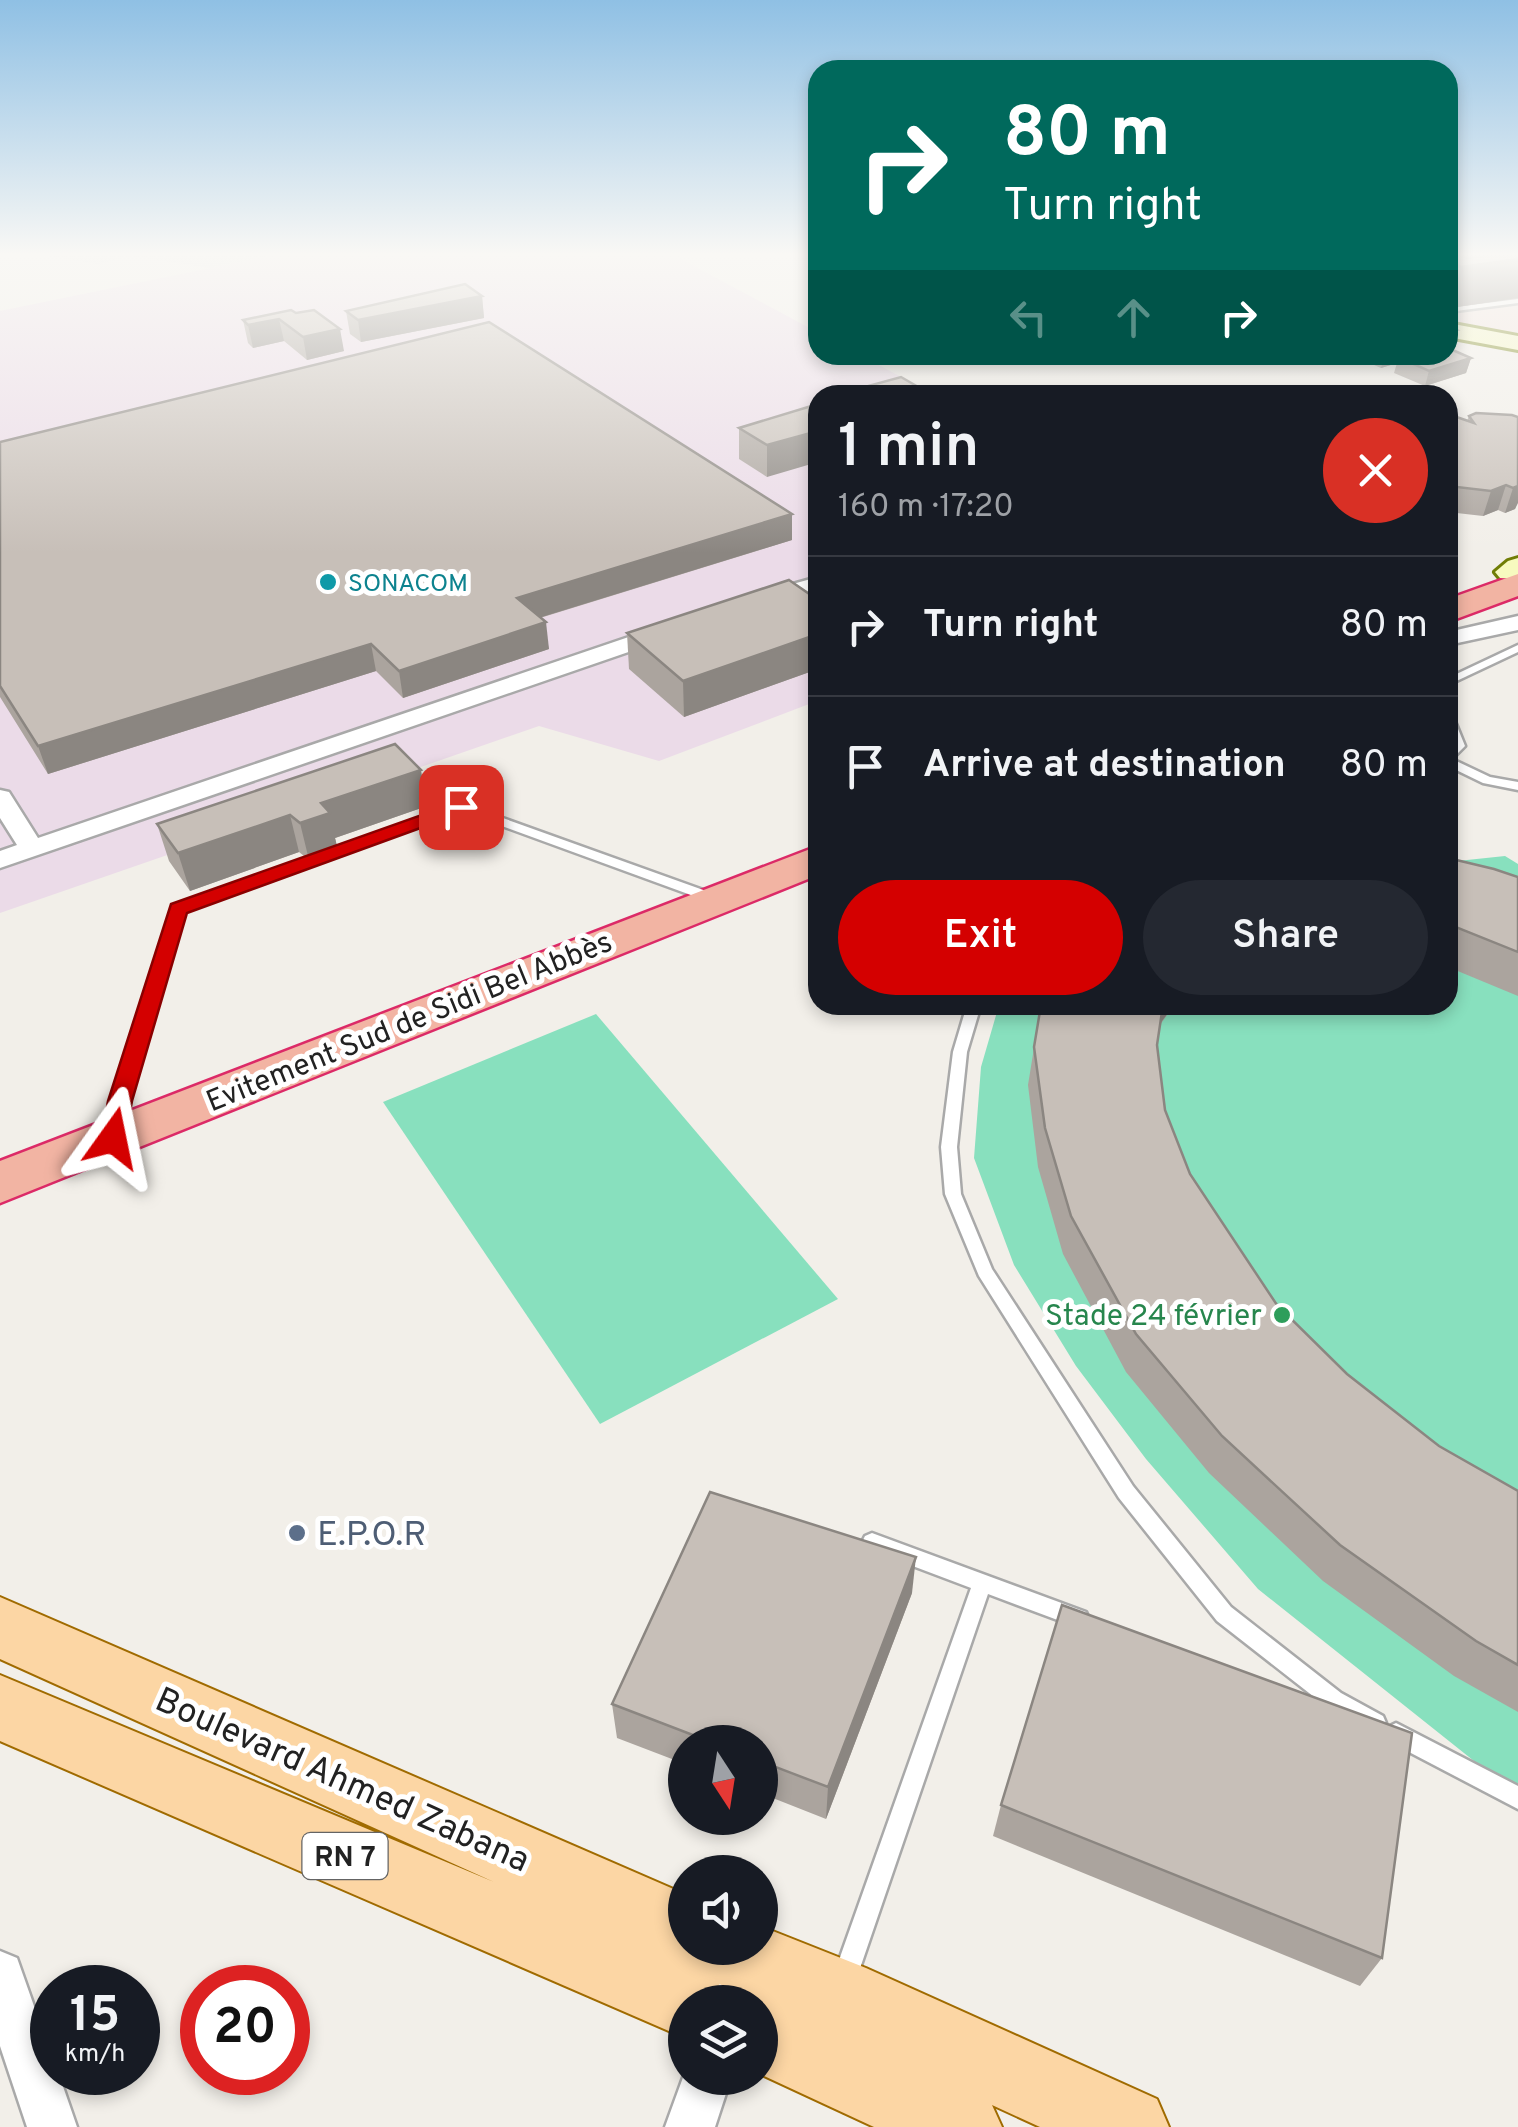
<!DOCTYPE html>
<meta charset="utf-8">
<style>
:root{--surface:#171b24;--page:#242831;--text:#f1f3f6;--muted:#9ea1a6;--line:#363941;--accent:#d40000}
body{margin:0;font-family:Overpass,sans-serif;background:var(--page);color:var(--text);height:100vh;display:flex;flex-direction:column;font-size:38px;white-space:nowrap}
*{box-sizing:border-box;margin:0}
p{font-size:32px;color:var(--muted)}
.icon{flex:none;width:55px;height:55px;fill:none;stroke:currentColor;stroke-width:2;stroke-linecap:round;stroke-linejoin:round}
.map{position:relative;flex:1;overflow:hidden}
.drawer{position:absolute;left:808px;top:385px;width:650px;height:630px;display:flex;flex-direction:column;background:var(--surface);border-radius:30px;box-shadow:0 5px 15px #0003}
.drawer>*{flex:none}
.hud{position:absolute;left:808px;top:60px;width:650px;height:305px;border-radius:30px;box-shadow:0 5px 15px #0003;background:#00695c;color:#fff;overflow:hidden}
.needle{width:65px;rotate:168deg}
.buttons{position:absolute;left:668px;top:1725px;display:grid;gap:20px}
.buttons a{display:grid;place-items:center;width:110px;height:110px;border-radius:50%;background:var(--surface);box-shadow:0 5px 15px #0003;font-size:50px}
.speed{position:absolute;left:30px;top:1965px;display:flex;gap:20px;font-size:50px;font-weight:700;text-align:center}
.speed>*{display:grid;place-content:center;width:130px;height:130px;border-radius:50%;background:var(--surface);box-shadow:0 5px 15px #0003;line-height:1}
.speed small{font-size:25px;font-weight:400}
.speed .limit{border:15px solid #d22;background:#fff;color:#111}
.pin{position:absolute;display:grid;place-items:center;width:85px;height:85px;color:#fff;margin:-42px;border-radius:20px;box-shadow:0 5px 15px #0006}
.me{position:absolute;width:110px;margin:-55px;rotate:12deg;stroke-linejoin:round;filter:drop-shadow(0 0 8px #0008)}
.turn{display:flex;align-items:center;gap:35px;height:210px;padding:0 30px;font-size:45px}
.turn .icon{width:130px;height:130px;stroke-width:2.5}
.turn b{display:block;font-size:70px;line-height:85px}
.lanes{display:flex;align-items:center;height:95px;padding:0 30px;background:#0003;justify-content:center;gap:50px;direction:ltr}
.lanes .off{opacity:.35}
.round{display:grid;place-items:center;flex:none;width:105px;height:105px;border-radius:52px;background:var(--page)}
.headline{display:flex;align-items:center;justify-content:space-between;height:170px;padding:0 30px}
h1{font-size:60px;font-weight:600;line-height:75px}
.action{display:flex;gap:20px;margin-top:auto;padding:20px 30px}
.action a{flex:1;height:115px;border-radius:60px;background:var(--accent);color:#fff;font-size:40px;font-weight:600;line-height:115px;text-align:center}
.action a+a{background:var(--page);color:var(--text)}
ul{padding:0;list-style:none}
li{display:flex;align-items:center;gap:30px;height:140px;padding:0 30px;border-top:2px solid var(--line)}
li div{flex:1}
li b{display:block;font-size:38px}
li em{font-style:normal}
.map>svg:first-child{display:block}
.residential{fill:#e0dfdf}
.industrial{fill:#ebdbe8}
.military{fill:#f3e3dd}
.pitch{fill:#88e0be}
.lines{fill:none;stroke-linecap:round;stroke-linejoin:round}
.service-casing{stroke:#a9a9a9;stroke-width:5}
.minor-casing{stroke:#a9a9a9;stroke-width:5}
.secondary-casing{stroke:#707d05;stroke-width:6}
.primary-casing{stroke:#a06b00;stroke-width:4}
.trunk-casing{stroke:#dc2a67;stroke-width:5}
.service{fill:#fff;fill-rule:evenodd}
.minor{fill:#fff;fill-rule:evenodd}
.secondary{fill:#f7fabf;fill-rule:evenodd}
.primary{fill:#fcd6a4;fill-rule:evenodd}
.trunk{fill:#f2b4a3;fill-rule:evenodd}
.wall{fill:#aba49e}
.shaded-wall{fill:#8b8681}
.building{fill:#c7bfb8;stroke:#8b8681;stroke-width:2.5}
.route{fill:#d40000;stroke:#8a0000;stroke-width:2.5}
.culture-dot{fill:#0f9aa8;stroke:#fff;stroke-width:4}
.leisure-dot{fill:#2e9e5b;stroke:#fff;stroke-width:4}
.service-dot{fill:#5c6f8a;stroke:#fff;stroke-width:4}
.labels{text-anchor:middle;stroke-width:10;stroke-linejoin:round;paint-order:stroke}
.far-culture-label{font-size:25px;fill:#0d838f;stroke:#fff;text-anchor:start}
.shield{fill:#fff;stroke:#646464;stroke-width:2.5}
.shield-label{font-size:28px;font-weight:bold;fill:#222}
.street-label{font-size:30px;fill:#222;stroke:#fff}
.leisure-label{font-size:30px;fill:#27864d;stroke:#fff;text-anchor:end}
.near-service-label{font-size:35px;fill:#4e5e75;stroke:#fff;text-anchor:start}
.near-street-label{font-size:35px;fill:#222;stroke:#fff}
</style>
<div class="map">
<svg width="1518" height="2127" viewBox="0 0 1518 2127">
<rect width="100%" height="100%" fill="#f2efe9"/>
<polygon class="residential" points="43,255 274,255 210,268 131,256 98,264"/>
<polygon class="industrial" points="274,255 687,255 677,257 817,332 818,355 860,355 935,395 818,395 817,701 659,761 539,726 0,913 0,311"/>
<polygon class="military" points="1448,255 1518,255 1518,336 1448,323"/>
<g class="pitch">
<polygon points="1505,856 1518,864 1518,1796 1258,1589 1146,1459 1076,1366 1014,1265 974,1158 981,1067 999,1005 1448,1005 1448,862"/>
<polygon points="596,1014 838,1299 600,1424 383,1102"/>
</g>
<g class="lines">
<defs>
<g id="service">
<polygon points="1518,299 1518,303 1448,312 1448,308"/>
<polygon points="1518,645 1518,652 1448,685 1448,678"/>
<polygon points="1448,715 1454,719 1465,746 1452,759 1490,777 1518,782 1518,790 1483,783 1448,766 1448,751 1453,745 1448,732"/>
<polygon points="461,803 720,896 722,899 715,903 710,902 461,811 184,912 128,1101 122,1135 120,1139 108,1139 106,1135 112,1101 173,906"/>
<polygon points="967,1005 981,1005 967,1052 957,1147 961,1194 992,1269 1133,1486 1231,1607 1341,1693 1383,1716 1386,1723 1383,1730 1375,1733 1327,1707 1217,1621 1119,1498 979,1276 945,1194 941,1147 953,1052"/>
<polygon points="872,1533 1086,1612 1089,1619 1086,1626 1079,1628 988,1594 857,1977 853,1985 845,1989 837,1985 833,1977 971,1588 865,1548 862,1542 865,1536"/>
<polygon points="1396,1723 1518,1786 1518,1809 1388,1741 1385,1734 1388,1727"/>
</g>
<g id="minor">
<polygon points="818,577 818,590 765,605 754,599 757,594"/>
<polygon points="1518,616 1518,630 1448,645 1448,632"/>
<polygon points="664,625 675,632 672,637 0,868 0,851 17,845 0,818 0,790 9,792 38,838"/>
<polygon points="760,1940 768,1943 774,1960 758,2002 710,2002 733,1948 760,1948"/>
<polygon points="0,1951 17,1958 52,2057 52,2072 58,2072 77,2127 27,2127 0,2046"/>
<polygon points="685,2072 685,2078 731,2078 715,2127 665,2127"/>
</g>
<g id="secondary">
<polygon points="1448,323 1518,336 1518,350 1448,337"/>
<polygon points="1518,558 1518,579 1500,578 1495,572 1508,561"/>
</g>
<polygon id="primary" points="0,1597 685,1894 685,1948 760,1948 760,1926 866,1968 1157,2099 1169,2127 1040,2127 992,2105 1002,2127 874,2127 760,2074 760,2002 744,2002 754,1998 719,1984 727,2002 685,2002 685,2038 0,1741 0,1675 494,1882 0,1659"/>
<g id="trunk">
<polygon points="1518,574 1518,596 1448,622 1448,599"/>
<polygon points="818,846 818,875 0,1203 0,1161"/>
</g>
</defs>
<use href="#service" class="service-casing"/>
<use href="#minor" class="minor-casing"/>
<use href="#secondary" class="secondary-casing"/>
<use href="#primary" class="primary-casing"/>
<use href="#trunk" class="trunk-casing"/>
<use href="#service" class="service"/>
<use href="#minor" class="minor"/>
<use href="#secondary" class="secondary"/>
<use href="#primary" class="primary"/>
<use href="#trunk" class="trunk"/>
</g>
<g class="wall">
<polygon points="1448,255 1518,255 1518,298 1450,308 1448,307"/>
<polygon points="482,296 484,318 361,342 350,334 346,311"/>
<polygon points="291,310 344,351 307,360 284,341 253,348 248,343 243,320"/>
<polygon points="1452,350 1471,358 1466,373 1425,386 1394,373 1397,363 1381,368 1358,358 1359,355 1448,355"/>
<polygon points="818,404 767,477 739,459 739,428"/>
<polygon points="1448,414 1467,421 1469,416 1512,415 1517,503 1515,509 1505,513 1498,510 1483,516 1448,512"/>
<polygon points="0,442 792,540 540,618 549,649 403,698 376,671 48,774 0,697"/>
<polygon points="818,600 818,669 684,717 629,669 627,633"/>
<polygon points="427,806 335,838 338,850 309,860 299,852 190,891 169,861 157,824"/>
<polygon points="1448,858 1518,877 1518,996 1448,967"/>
<polygon points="1041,1005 1174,1005 1160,1025 1157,1045 1165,1110 1190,1174 1277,1305 1347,1374 1439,1446 1518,1491 1518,1712 1454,1676 1323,1581 1209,1473 1126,1372 1063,1254 1038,1167 1028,1085"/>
<polygon points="912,1593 826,1819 760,1793 760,1742 685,1742 685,1764 617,1738 612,1704"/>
<polygon points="1001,1805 1382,1958 1360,1986 993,1836"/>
</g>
<g class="shaded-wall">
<polygon points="1452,255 1487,255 1518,259 1518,298 1450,308 1461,267"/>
<polygon points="482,296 484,318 361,342 358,320"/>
<polygon points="279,319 284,341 253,348 248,325"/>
<polygon points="340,329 344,351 307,360 303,337"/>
<polygon points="1457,330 1451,353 1448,354 1448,333"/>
<polygon points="1385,355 1420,355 1398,357 1397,363 1381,368"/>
<polygon points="1471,358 1466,373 1425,386 1429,371"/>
<polygon points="818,431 818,462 767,477 767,445"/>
<polygon points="1518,482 1518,503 1515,509 1505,513 1513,488"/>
<polygon points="1506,485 1498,510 1483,516 1491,491"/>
<polygon points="792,514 792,540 519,624 517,598"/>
<polygon points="546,622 549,649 403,698 399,671"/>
<polygon points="818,634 818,669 684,717 683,681"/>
<polygon points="371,644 376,671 48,774 38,746"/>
<polygon points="421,770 427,806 335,838 338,850 309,860 300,823 321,803"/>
<polygon points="290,815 299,852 190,891 178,853"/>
<polygon points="1162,1005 1174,1005 1156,1029"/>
<polygon points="916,1557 912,1593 826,1819 828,1787"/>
</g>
<g class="building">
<polygon points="1448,255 1461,255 1467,258 1489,255 1518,255 1518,259 1461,267 1448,261"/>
<polygon points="465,284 482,296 358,320 346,311"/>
<polygon points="291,310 296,313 314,310 340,329 303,337 279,319 248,325 243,320"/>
<polygon points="489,322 792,514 517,598 546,622 399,671 371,644 38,746 0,686 0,442"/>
<polygon points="1448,326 1457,330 1448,333"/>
<polygon points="1448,348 1471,358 1429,371 1398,357 1406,355 1448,355"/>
<polygon points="901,377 932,395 852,395 846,392"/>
<polygon points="818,404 818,431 767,445 739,428"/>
<polygon points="1476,413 1512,415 1518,417 1518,486 1513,488 1506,485 1491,491 1448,486 1448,414 1474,423 1469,416"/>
<polygon points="789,580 818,600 818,634 683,681 627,633"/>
<polygon points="395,744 421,770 321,803 330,813 300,823 290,815 178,853 157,824"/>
<polygon points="1448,858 1494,869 1518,877 1518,952 1448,924"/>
<polygon points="1041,1005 1163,1005 1157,1045 1165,1110 1190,1174 1277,1305 1347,1374 1439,1446 1518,1491 1518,1665 1476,1641 1340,1545 1222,1436 1136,1334 1071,1216 1045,1128 1034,1047"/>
<polygon points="710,1492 916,1557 828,1787 760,1761 760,1742 711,1742 612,1704"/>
<polygon points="1062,1605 1412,1733 1382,1958 1001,1805"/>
</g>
<linearGradient id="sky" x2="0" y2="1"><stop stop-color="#8fc0e4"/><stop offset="0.46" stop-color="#f9f8f5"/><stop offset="1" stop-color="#f9f8f5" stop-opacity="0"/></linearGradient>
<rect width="1518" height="553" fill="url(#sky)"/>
<polygon class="route" points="461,801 467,803 467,811 187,913 132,1101 125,1138 113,1147 105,1144 101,1138 108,1101 171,904"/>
<circle class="culture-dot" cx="328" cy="582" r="10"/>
<circle class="leisure-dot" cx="1282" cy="1315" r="10"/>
<circle class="service-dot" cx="297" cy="1533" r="10"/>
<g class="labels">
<g class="far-culture-label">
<text x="348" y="591">SONACOM</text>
</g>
<rect class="shield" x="302.5" y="1833" width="85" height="46" rx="8"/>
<g class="shield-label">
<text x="345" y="1866">RN 7</text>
</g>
<g class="street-label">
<text transform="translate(409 1021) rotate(-22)" y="10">Evitement Sud de Sidi Bel Abbès</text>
</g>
<g class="leisure-label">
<text x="1262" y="1325">Stade 24 février</text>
</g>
<g class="near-service-label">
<text x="317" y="1545">E.P.O.R</text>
</g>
<g class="near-street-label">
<text transform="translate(343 1779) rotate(24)" y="12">Boulevard Ahmed Zabana</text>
</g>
</g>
</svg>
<div class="buttons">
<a><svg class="needle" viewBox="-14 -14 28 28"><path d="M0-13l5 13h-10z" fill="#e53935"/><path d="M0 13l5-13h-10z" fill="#9ea1a6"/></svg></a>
<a><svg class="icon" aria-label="sound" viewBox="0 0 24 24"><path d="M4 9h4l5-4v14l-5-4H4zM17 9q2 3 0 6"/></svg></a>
<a><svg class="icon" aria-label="layers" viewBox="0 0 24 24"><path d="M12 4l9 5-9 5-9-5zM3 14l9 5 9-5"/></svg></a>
</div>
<div class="speed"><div>15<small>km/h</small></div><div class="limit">20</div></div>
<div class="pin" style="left:461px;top:807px;background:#d93025"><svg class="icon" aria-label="arrive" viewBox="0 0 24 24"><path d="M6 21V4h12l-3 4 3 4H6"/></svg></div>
<svg class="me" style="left:113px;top:1138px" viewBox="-20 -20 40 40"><path d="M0-17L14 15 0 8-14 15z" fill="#d40000" stroke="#fff" stroke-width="4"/></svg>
<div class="hud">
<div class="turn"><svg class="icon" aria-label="right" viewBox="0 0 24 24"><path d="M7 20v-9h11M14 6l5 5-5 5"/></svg><div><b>80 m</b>Turn right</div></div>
<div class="lanes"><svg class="icon off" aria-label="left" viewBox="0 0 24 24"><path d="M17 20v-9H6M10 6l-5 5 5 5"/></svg><svg class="icon off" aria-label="ahead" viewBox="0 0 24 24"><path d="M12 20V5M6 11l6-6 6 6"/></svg><svg class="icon" aria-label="right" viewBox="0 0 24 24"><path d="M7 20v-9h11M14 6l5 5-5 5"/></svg></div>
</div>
<section class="drawer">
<div class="headline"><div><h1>1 min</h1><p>160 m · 17:20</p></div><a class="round" style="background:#d93025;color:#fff"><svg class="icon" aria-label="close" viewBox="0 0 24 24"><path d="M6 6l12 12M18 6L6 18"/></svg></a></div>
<ul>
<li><svg class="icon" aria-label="right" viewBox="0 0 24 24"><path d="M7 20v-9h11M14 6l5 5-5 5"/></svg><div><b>Turn right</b></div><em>80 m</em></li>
<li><svg class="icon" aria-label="arrive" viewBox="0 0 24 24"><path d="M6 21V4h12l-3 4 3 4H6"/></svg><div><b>Arrive at destination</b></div><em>80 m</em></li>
</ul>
<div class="action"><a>Exit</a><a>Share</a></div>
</section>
</div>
